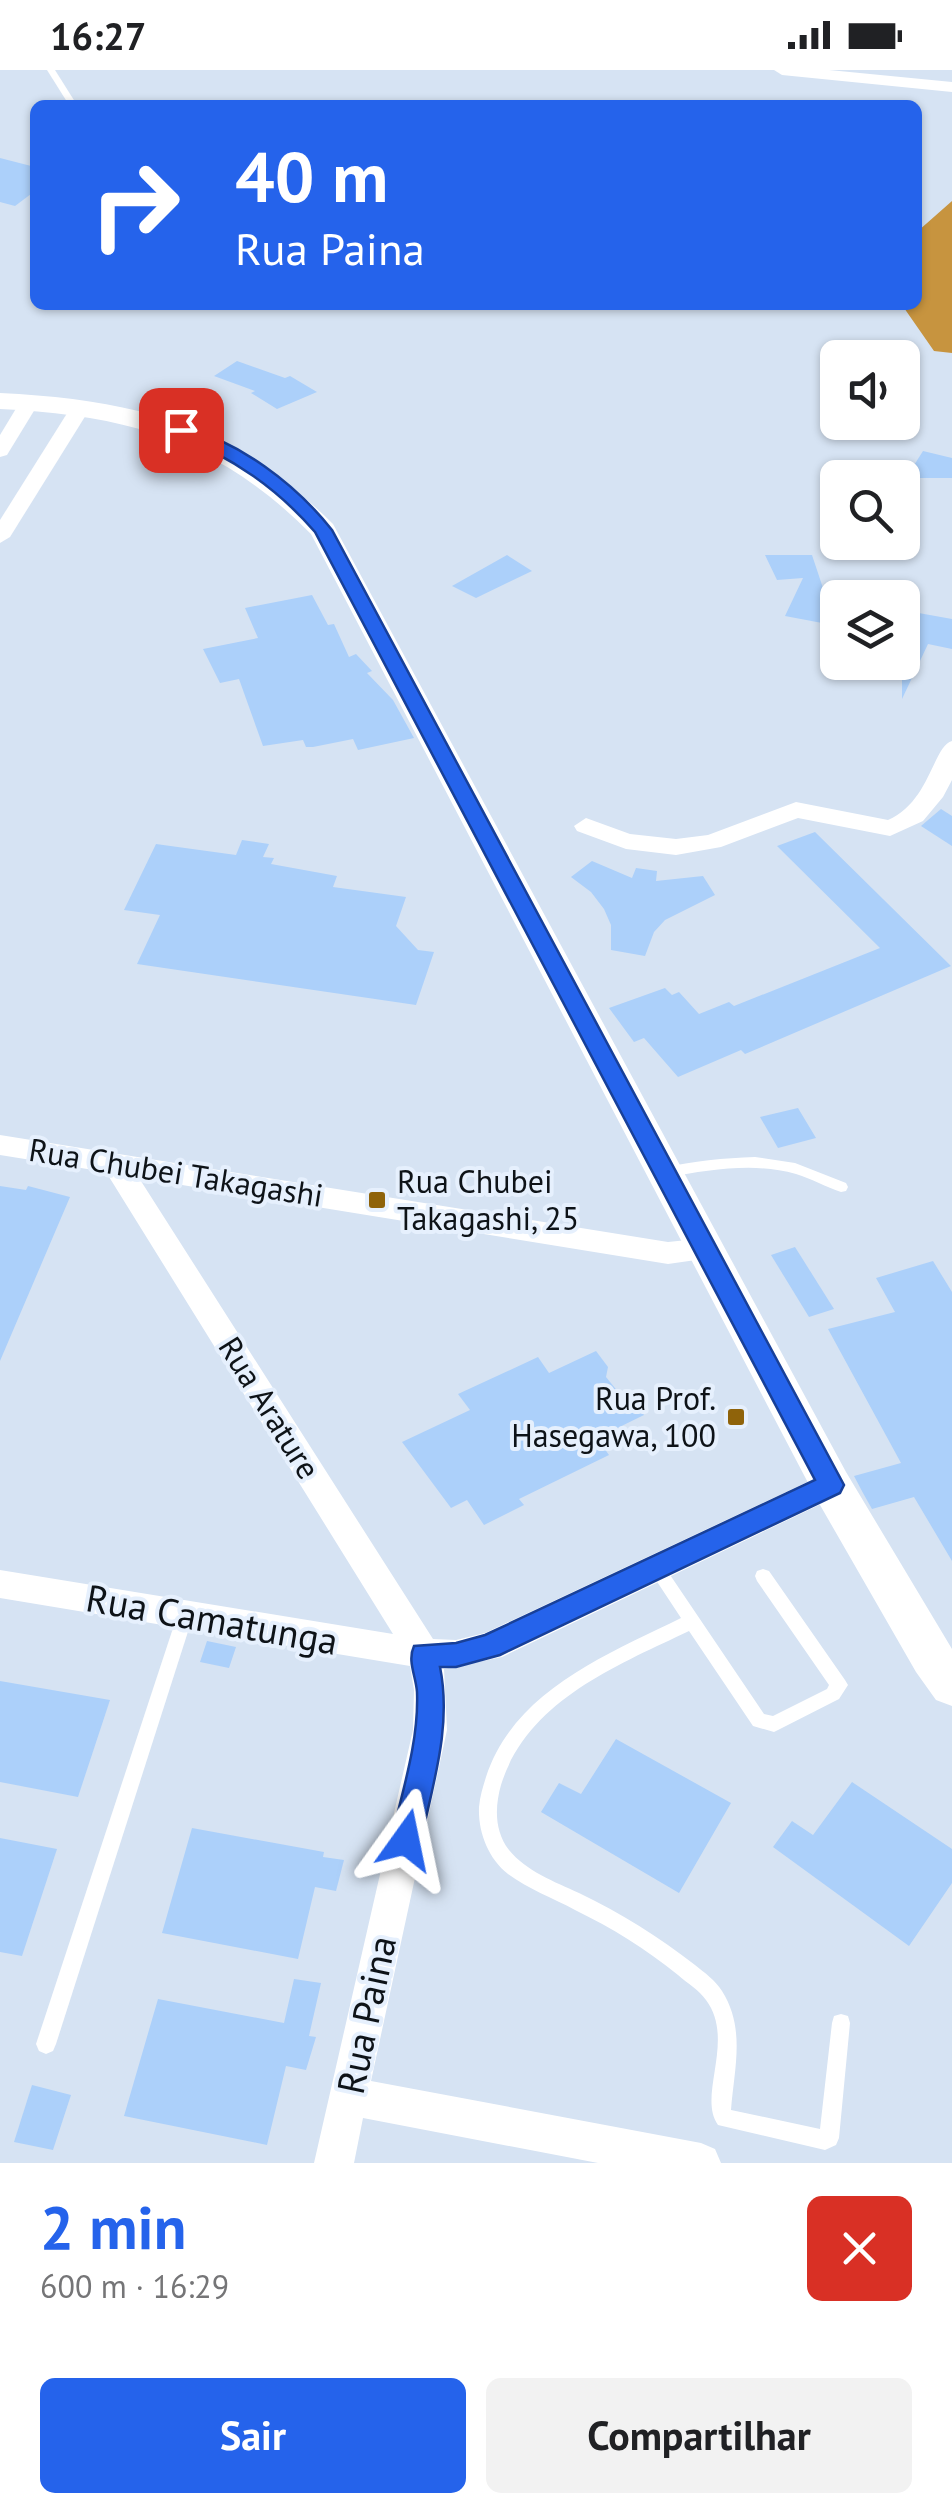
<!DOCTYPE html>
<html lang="pt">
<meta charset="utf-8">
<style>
:root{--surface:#fff;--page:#f2f2f2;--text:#202124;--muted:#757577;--accent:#2563eb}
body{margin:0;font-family:"PT Sans",sans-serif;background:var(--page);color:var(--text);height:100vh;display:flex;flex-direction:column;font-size:38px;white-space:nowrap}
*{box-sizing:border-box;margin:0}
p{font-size:32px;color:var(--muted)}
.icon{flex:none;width:55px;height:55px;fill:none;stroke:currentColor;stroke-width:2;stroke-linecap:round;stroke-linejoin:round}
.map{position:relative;height:2093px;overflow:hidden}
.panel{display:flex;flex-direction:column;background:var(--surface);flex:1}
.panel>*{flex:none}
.banner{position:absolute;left:30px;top:30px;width:892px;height:210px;border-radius:15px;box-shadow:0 2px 8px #0004;background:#2563eb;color:#fff;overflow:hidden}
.fabs{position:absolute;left:820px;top:270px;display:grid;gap:20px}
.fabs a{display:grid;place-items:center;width:100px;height:100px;border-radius:15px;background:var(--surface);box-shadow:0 2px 8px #0004;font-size:50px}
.pin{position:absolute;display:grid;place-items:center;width:85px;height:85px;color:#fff;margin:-42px;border-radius:20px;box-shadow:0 5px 15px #0006}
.me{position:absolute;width:110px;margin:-55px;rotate:12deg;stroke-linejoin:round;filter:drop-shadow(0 0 8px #0008)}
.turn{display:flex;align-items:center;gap:35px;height:210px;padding:0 40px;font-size:45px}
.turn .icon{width:130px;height:130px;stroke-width:2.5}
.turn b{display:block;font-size:70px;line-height:85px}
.round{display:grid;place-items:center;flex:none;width:105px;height:105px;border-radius:15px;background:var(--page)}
.headline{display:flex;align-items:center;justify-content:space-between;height:170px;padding:0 40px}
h1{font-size:60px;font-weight:800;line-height:75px;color:var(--accent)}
.action{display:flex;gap:20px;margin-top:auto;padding:20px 40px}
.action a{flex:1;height:115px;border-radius:15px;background:var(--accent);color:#fff;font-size:40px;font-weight:800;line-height:115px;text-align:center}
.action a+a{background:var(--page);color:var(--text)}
.status{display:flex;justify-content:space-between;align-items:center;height:70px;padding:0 50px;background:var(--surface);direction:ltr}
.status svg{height:28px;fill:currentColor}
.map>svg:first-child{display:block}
.forest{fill:#c7943f}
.building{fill:#acd0fa}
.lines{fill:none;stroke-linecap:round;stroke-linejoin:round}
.lane{fill:#fff;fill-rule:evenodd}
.street{fill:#fff;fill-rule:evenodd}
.secondary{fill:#fff;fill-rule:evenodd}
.route{fill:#2563eb;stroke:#184099;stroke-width:2.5}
.poi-dot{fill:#8f630a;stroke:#e6f0fd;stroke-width:4}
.labels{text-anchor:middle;stroke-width:8;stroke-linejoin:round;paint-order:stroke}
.street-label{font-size:32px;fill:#0e1318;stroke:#e6f0fd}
.poi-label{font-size:32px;fill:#0e1318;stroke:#e6f0fd;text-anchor:start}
.near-street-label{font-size:38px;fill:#0e1318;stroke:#e6f0fd}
</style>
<div class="status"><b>16:27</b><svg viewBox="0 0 49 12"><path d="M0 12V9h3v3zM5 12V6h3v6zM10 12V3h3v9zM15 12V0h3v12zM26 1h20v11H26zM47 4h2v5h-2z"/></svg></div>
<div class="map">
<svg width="952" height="2093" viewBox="0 0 952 2093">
<rect width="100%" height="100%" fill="#d6e3f3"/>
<polygon class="forest" points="952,131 952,283 934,281 902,235 918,235 918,161"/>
<g class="building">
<polygon points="0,88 35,97 35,121 15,136 0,132"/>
<polygon points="237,291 285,308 290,306 317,322 277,339 251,323 255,321 214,306"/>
<polygon points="923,381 952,388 952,408 906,408"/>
<polygon points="507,485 532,501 476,528 452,516"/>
<polygon points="765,485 812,485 825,524 838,527 838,556 785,546 803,508 777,510"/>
<polygon points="312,525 328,555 334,554 349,587 356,584 372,601 367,603 393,630 414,668 358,680 353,669 313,677 306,677 303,670 263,676 239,609 220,613 203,579 258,568 245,538"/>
<polygon points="902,540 952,549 952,579 928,574 902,629"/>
<polygon points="941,739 952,746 952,776 921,756"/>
<polygon points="815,762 951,896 745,984 741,980 678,1007 644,968 634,972 609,938 665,918 672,925 679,922 699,944 729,932 734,936 880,878 777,776"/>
<polygon points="242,770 269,774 263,787 274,788 271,794 337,806 333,817 406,827 396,856 418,880 434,882 416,935 137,894 160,845 124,840 156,774 236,785"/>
<polygon points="592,791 632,808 636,798 657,801 656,811 703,806 715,825 665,850 654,862 645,886 611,880 611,855 604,839 591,822 571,807"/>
<polygon points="798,1038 816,1068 778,1078 760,1047"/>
<polygon points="0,1116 26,1120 28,1116 70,1127 0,1291"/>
<polygon points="795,1177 834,1239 809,1247 771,1185"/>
<polygon points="933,1191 952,1222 952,1491 914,1427 872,1439 863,1423 854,1406 901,1393 828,1259 895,1242 876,1208"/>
<polygon points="596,1281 608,1297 606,1307 619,1323 632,1329 644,1345 597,1368 609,1385 519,1429 524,1435 484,1455 467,1430 451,1438 402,1372 470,1340 458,1324 538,1287 549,1303"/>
<polygon points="207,1571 236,1577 229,1598 200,1592"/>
<polygon points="0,1611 110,1630 78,1727 0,1712"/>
<polygon points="616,1669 731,1733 679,1823 541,1742 559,1713 581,1724"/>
<polygon points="852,1712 952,1779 952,1813 909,1876 773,1777 792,1751 813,1765"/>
<polygon points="192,1758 324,1782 323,1787 344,1790 336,1821 315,1817 298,1889 162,1863"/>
<polygon points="0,1768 57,1779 22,1886 0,1882"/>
<polygon points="294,1909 321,1913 309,1966 316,1967 306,2000 286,1996 267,2075 124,2046 158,1929 284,1953"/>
<polygon points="32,2015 71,2025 53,2080 14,2072"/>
</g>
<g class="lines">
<g class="lane">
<polygon points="47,0 55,0 77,35 69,35"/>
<path d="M755,1087L795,1093L846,1113L848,1117L846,1121L841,1122C826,1117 812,1109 796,1104C754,1092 710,1100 668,1107L663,1106L661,1102L663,1098C693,1091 724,1088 755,1087Z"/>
<path d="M656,1491L662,1493L764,1644L773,1646L827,1619L829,1615L757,1511L755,1506L757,1501L763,1499L769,1501L845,1610L848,1615L839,1629L780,1659L774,1662L753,1656L689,1561C616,1596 527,1631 501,1715C495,1736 494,1761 509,1780C526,1801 555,1812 579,1823C621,1843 659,1867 695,1895C705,1903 715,1910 722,1921C746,1959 734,1999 731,2040L820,2059L832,1953L834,1946L841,1944L848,1946L850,1953L839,2068L836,2075L825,2080L718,2055C697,2026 736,1970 706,1930C699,1920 687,1913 678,1905C646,1879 612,1858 575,1840C553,1828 528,1819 508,1804C488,1788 478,1762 479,1737C480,1726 483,1717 486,1707C514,1621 606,1585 681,1548L648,1498L650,1493Z"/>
<polygon points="185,1539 191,1541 193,1546 56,1974 53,1981 46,1984 39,1981 36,1974 177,1546 179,1541"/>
</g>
<g class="street">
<polygon points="774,0 829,0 952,12 952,22 782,5"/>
<polygon points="30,325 40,331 7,385 0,387 0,365 23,327"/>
<polygon points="81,331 91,337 10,467 0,473 0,450 71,337"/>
<path d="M952,671V710L943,727L923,751L890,766L798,748L721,777L676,785L626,779L577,761L574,756L586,748L630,764L676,769L708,765L796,732L888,750C930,732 933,676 952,671Z"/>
<polygon points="0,1065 668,1172 707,1168 717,1171 722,1179 717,1187 668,1194 139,1108 433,1569 456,1570 485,1563 820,1406 831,1402 842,1406 847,1415 842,1424 502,1587 444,1599 447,1660 371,2011 701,2073 715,2079 721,2093 598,2093 363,2048 354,2093 314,2093 413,1660 414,1620 410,1596 0,1528 0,1500 393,1564 106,1102 0,1085"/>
</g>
<path class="secondary" d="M0,323C138,330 233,355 333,454L846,1402L952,1579V1636L936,1630L916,1602L816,1428L311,464C219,371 128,345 0,339Z"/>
</g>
<path class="route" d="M181,355C240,373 294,412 332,460L844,1415L840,1423L500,1585L456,1597H440C452,1656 433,1713 421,1770L416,1780L406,1784L395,1780L391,1770C402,1722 419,1672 417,1622C416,1606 407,1591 414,1576L456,1573L485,1565L815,1410L315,462C276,417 231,387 175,364V357Z"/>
<g class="poi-dot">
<rect x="367" y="1120" width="20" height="20" rx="5"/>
<rect x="726" y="1337" width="20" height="20" rx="5"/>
</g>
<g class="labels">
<g class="street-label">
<text transform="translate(176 1103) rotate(9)" y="11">Rua Chubei Takagashi</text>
<text transform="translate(269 1338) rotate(58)" y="11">Rua Arature</text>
</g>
<g class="poi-label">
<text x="397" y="1123">Rua Chubei<tspan x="397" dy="37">Takagashi, 25</tspan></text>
<text x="716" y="1340" text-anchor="end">Rua Prof.<tspan x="716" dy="37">Hasegawa, 100</tspan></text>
</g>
<g class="near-street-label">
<text transform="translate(212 1550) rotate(10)" y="13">Rua Camatunga</text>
<text transform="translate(367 1945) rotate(-78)" y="13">Rua Paina</text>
</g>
</g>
</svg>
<div class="fabs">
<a><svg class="icon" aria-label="sound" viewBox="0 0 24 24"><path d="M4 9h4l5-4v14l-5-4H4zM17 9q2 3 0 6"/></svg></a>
<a><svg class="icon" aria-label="search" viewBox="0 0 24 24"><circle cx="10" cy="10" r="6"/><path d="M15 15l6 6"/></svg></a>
<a><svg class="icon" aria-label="layers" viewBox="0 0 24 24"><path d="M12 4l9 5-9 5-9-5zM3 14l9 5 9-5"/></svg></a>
</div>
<div class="pin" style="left:181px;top:360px;background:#d93025"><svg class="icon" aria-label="arrive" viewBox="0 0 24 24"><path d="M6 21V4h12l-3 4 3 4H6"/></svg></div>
<svg class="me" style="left:406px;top:1770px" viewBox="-20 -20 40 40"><path d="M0-17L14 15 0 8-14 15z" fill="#2563eb" stroke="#fff" stroke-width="4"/></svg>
<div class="banner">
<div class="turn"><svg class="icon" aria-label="right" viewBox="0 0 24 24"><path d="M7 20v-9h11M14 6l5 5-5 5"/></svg><div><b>40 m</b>Rua Paina</div></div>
</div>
</div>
<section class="panel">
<div class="headline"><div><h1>2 min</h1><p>600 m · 16:29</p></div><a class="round" style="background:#d93025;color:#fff"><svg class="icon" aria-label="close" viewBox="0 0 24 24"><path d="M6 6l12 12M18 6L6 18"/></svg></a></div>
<div class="action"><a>Sair</a><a>Compartilhar</a></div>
</section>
